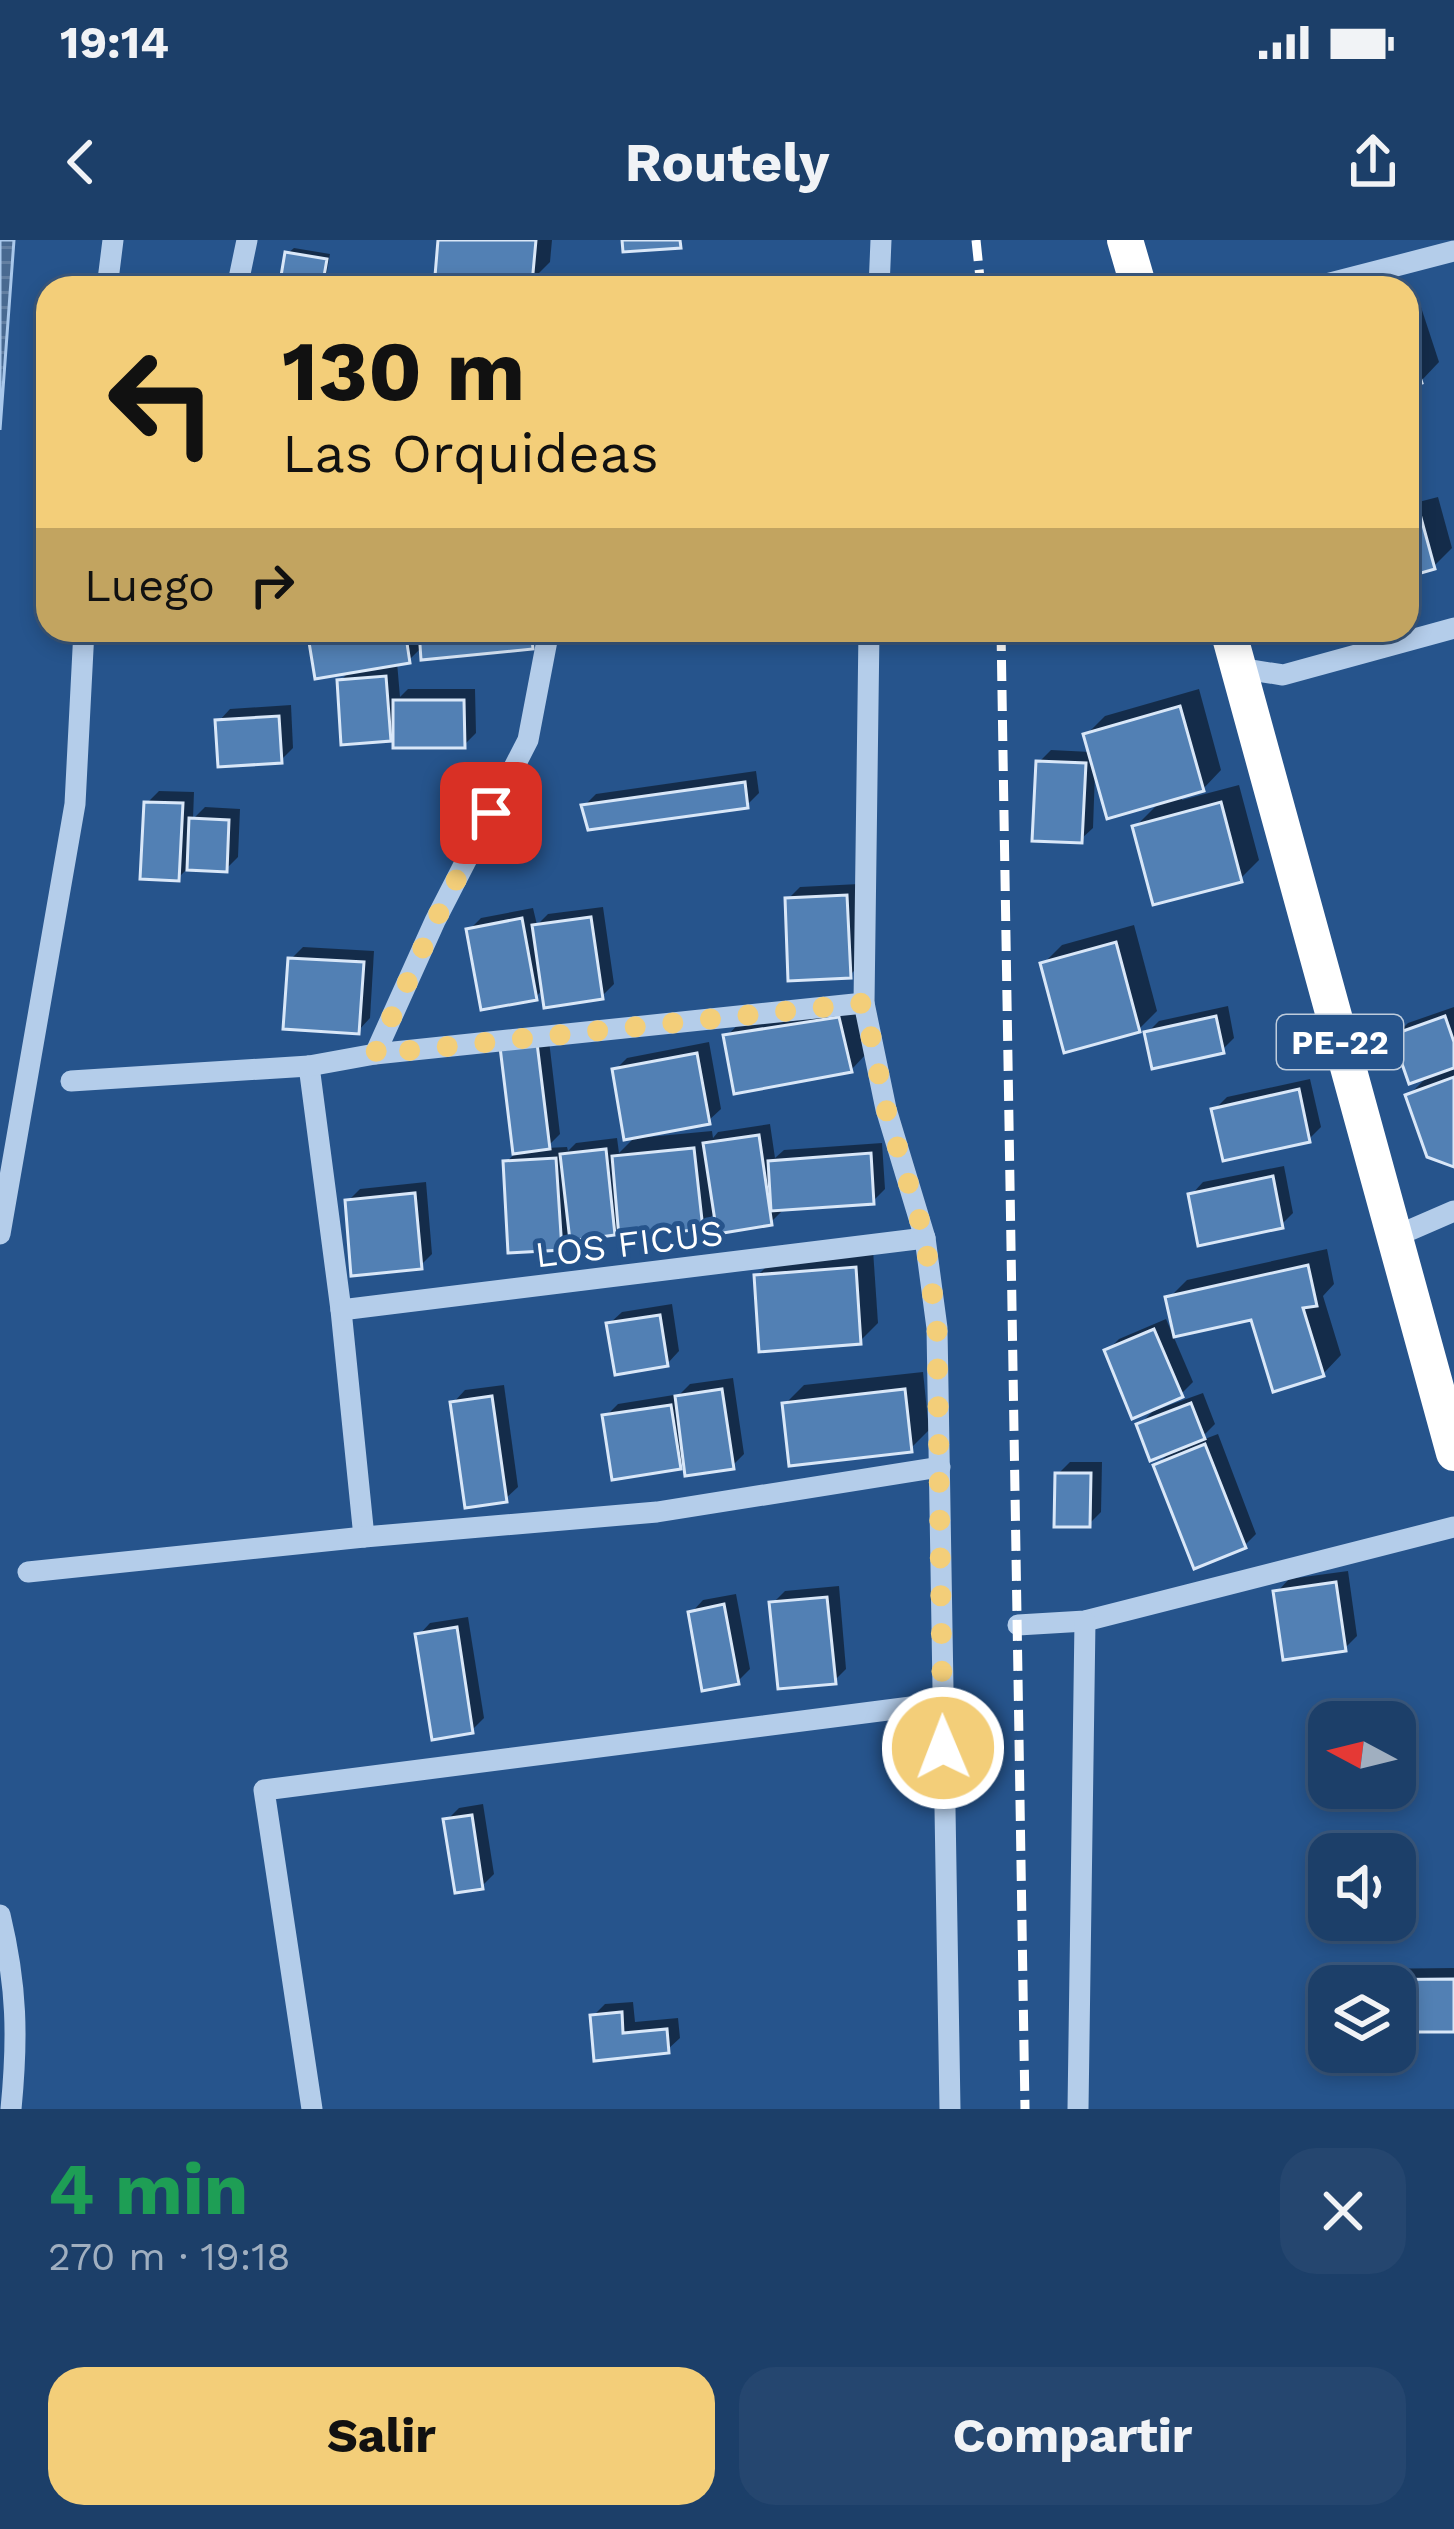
<!DOCTYPE html>
<html lang="es">
<meta charset="utf-8">
<style>
:root{--surface:#1c3f69;--page:#25466f;--text:#f1f3f6;--muted:#a0afc0;--line:#3a587d;--accent:#f3ce79}
body{margin:0;font-family:"Work Sans",sans-serif;background:var(--page);color:var(--text);height:100vh;display:flex;flex-direction:column;font-size:45px;white-space:nowrap}
*{box-sizing:border-box;margin:0}
p{font-size:39px;color:var(--muted)}
.icon{flex:none;width:66px;height:66px;fill:none;stroke:currentColor;stroke-width:2;stroke-linecap:round;stroke-linejoin:round}
.map{position:relative;height:1869px;overflow:hidden}
.details{display:flex;flex-direction:column;background:var(--surface);flex:1}
.details>*{flex:none}
.hud{position:absolute;left:36px;top:36px;width:1383px;height:366px;border-radius:36px;box-shadow:0 6px 18px #0003,0 0 0 3px var(--line);background:#f3ce79;color:#111;overflow:hidden}
.needle{width:78px;rotate:277deg}
.controls{position:absolute;left:1308px;top:1461px;display:grid;gap:24px}
.controls a{display:grid;place-items:center;width:108px;height:108px;border-radius:24px;background:var(--surface);box-shadow:0 6px 18px #0003,0 0 0 3px var(--line);font-size:60px}
.pin{position:absolute;display:grid;place-items:center;width:102px;height:102px;color:#fff;margin:-51px;border-radius:24px;box-shadow:0 6px 18px #0006}
.me{position:absolute;width:132px;margin:-66px;rotate:359deg;stroke-linejoin:round;filter:drop-shadow(0 0 9px #0008)}
.turn{display:flex;align-items:center;gap:42px;height:252px;padding:0 48px;font-size:54px}
.turn .icon{width:156px;height:156px;stroke-width:2.5}
.turn b{display:block;font-size:84px;line-height:102px}
.then{display:flex;align-items:center;height:114px;padding:0 48px;background:#0003;gap:24px;font-size:45px}
.round{display:grid;place-items:center;flex:none;width:126px;height:126px;border-radius:36px;background:var(--page)}
.headline{display:flex;align-items:center;justify-content:space-between;height:204px;padding:0 48px}
h1{font-size:72px;font-weight:700;line-height:90px;color:#1e9e55}
.action{display:flex;gap:24px;margin-top:auto;padding:24px 48px}
.action a{flex:1;height:138px;border-radius:36px;background:var(--accent);color:#111;font-size:48px;font-weight:700;line-height:138px;text-align:center}
.action a+a{background:var(--page);color:var(--text)}
.status{display:flex;justify-content:space-between;align-items:center;height:84px;padding:0 60px;background:var(--surface);direction:ltr}
.status svg{height:33px;fill:currentColor}
header{display:flex;justify-content:space-between;align-items:center;height:156px;padding:0 48px;background:var(--surface);font-size:54px;font-weight:700}
.map>svg:first-child{display:block}
.water{fill:url(#water-rules);stroke:#a9c8eb;stroke-width:3}
.shadow{fill:#0007}
.building{fill:#5280b4;stroke:#d9e7f8;stroke-width:3}
.lines{fill:none;stroke-linecap:round;stroke-linejoin:round}
.minor{stroke:#b4cdea;stroke-width:21}
.highway{stroke:#fff;stroke-width:36}
.rail{stroke:#fff;stroke-width:9;stroke-dasharray:21 9;stroke-linecap:butt}
.route{stroke:#f3ce79;stroke-width:21;stroke-dasharray:0 37.8}
.labels{text-anchor:middle;stroke-width:10;stroke-linejoin:round;paint-order:stroke}
.shield{fill:#26548c;stroke:#beccdc;stroke-width:3}
.shield-label{font-size:33px;font-weight:bold;fill:#fff}
.street-label{font-size:36px;fill:#fff;stroke:#26548c}
</style>
<div class="status"><b>19:14</b><svg viewBox="0 0 49 12"><path d="M0 12V9h3v3zM5 12V6h3v6zM10 12V3h3v9zM15 12V0h3v12zM26 1h20v11H26zM47 4h2v5h-2z"/></svg></div>
<header><svg class="icon" aria-label="back" viewBox="0 0 24 24"><path d="M15 5l-7 7 7 7"/></svg>Routely<svg class="icon" aria-label="share" viewBox="0 0 24 24"><path d="M12 15V3M7 8l5-5 5 5M5 13v7h14v-7"/></svg></header>
<div class="map">
<svg width="1454" height="1869" viewBox="0 0 1454 1869">
<defs>
<pattern id="water-rules" width="6" height="5" patternUnits="userSpaceOnUse" patternTransform="scale(3)"><rect width="6" height="5" fill="#496a91"/><path d="M0 2.5h6" fill="none" stroke="#6480a2"/></pattern>
</defs>
<rect width="100%" height="100%" fill="#26548c"/>
<polygon class="water" points="0,0 14,0 0,190"/>
<g class="shadow">
<polygon points="441,0 552,0 550,22 531,41"/>
<polygon points="294,8 330,14 324,48 297,48 288,13"/>
<polygon points="1418,58 1439,122 1421,141 1407,145 1407,62"/>
<polygon points="1438,257 1452,308 1433,327 1407,334 1407,265"/>
<polygon points="310,390 547,390 532,406 423,406 409,420 397,422 400,457 408,449 475,449 476,493 464,505 396,492 389,498 340,441 351,430"/>
<polygon points="1199,449 1221,530 1203,549 1181,555 1182,560 1239,545 1259,620 1240,639 1135,587 1162,560 1095,532 1093,588 1080,600 1039,522 1051,510 1091,512 1086,495 1105,476"/>
<polygon points="291,465 293,508 281,520 218,482 230,469"/>
<polygon points="756,531 759,553 747,565 584,566 596,554"/>
<polygon points="159,551 194,552 193,579 205,567 240,569 238,617 226,629 189,627 178,638 147,563"/>
<polygon points="859,644 862,723 850,735 788,659 800,647"/>
<polygon points="603,667 614,744 602,756 544,748 536,757 469,690 481,678 533,668 537,685 548,674"/>
<polygon points="1134,685 1157,771 1138,790 1043,724 1062,705"/>
<polygon points="303,707 374,711 370,778 358,791 291,719"/>
<polygon points="857,760 869,811 851,830 727,796 745,777"/>
<polygon points="1228,766 1234,798 1222,810 1147,793 1159,781"/>
<polygon points="1454,767 1454,924 1408,856 1431,833 1395,796 1408,783"/>
<polygon points="548,792 560,894 546,908 567,907 568,911 576,903 617,898 619,913 638,894 615,830 627,818 709,802 721,869 708,881 647,892 648,897 712,891 713,898 718,892 770,884 775,918 784,910 882,903 885,949 873,961 783,970 771,982 717,971 701,987 621,985 614,993 569,998 560,1007 506,922 516,913 503,808"/>
<polygon points="1310,839 1321,887 1309,899 1215,869 1227,857"/>
<polygon points="1284,926 1293,973 1281,985 1191,955 1203,942"/>
<polygon points="426,942 432,1014 420,1026 348,961 360,949"/>
<polygon points="1327,1009 1334,1044 1323,1056 1341,1115 1323,1134 1253,1076 1169,1058 1187,1040"/>
<polygon points="873,1010 878,1083 860,1101 757,1036 776,1017"/>
<polygon points="672,1064 679,1111 667,1124 609,1084 622,1072"/>
<polygon points="1166,1079 1193,1142 1181,1154 1107,1111 1119,1099"/>
<polygon points="923,1132 929,1190 910,1209 785,1164 804,1145"/>
<polygon points="733,1138 744,1214 732,1226 686,1219 679,1226 606,1176 618,1164 680,1154 690,1144"/>
<polygon points="504,1145 518,1247 505,1259 453,1163 465,1150"/>
<polygon points="1203,1153 1215,1184 1197,1202 1218,1194 1256,1294 1244,1306 1156,1226 1174,1208 1139,1185 1153,1171"/>
<polygon points="1070,1222 1102,1222 1101,1272 1089,1284 1058,1234"/>
<polygon points="1348,1331 1357,1396 1345,1408 1277,1352 1289,1339"/>
<polygon points="839,1346 846,1429 834,1441 772,1364 785,1351"/>
<polygon points="736,1354 750,1429 738,1441 691,1373 703,1360"/>
<polygon points="468,1377 484,1478 472,1490 418,1396 430,1383"/>
<polygon points="483,1564 494,1634 482,1646 447,1580 459,1568"/>
<polygon points="1454,1728 1454,1789 1395,1789 1395,1746 1349,1746 1362,1729"/>
<polygon points="633,1762 635,1782 678,1778 680,1798 667,1810 597,1818 593,1776 605,1764"/>
</g>
<g class="building">
<polygon points="438,0 536,0 532,44 435,36"/>
<polygon points="622,0 680,0 681,8 623,12"/>
<polygon points="285,12 327,19 322,48 279,48"/>
<polygon points="1407,98 1422,143 1407,148"/>
<polygon points="1420,274 1435,329 1407,337 1407,277"/>
<polygon points="307,390 405,390 410,423 315,439"/>
<polygon points="419,390 531,390 533,409 421,420"/>
<polygon points="386,436 391,501 341,505 337,440"/>
<polygon points="393,460 464,460 465,508 393,508"/>
<polygon points="1180,466 1204,551 1107,579 1083,494"/>
<polygon points="279,476 282,523 218,527 215,480"/>
<polygon points="1036,521 1086,523 1082,603 1032,601"/>
<polygon points="745,542 748,568 588,590 581,565"/>
<polygon points="144,562 183,563 179,641 140,639"/>
<polygon points="1221,562 1242,642 1153,665 1132,586"/>
<polygon points="189,578 229,580 227,632 187,630"/>
<polygon points="847,655 851,738 788,741 785,658"/>
<polygon points="591,677 603,759 544,768 532,685"/>
<polygon points="522,678 537,760 481,770 466,689"/>
<polygon points="1116,702 1140,792 1064,813 1040,723"/>
<polygon points="288,718 364,722 359,794 283,789"/>
<polygon points="1216,776 1224,813 1152,829 1144,792"/>
<polygon points="1445,776 1454,802 1454,828 1409,844 1392,795"/>
<polygon points="839,777 852,832 734,854 723,795"/>
<polygon points="537,803 550,909 513,914 500,807"/>
<polygon points="697,813 710,884 624,900 612,829"/>
<polygon points="1454,837 1454,927 1427,917 1405,855"/>
<polygon points="1299,849 1310,902 1223,921 1211,869"/>
<polygon points="759,895 772,985 717,994 703,903"/>
<polygon points="694,908 703,989 619,998 612,916"/>
<polygon points="606,909 615,995 570,1001 560,914"/>
<polygon points="871,913 874,964 771,971 768,921"/>
<polygon points="556,918 562,1010 508,1013 503,921"/>
<polygon points="1273,936 1283,988 1198,1006 1188,954"/>
<polygon points="415,953 422,1029 351,1036 345,960"/>
<polygon points="1308,1025 1317,1066 1303,1068 1324,1136 1273,1152 1251,1080 1174,1097 1165,1057"/>
<polygon points="856,1027 861,1104 759,1112 754,1035"/>
<polygon points="660,1075 668,1126 615,1135 606,1083"/>
<polygon points="1154,1089 1183,1157 1132,1179 1104,1110"/>
<polygon points="722,1149 734,1229 685,1236 675,1156"/>
<polygon points="905,1149 912,1212 789,1226 782,1163"/>
<polygon points="492,1156 507,1262 465,1268 450,1162"/>
<polygon points="1191,1163 1205,1199 1150,1221 1136,1184"/>
<polygon points="671,1165 681,1229 612,1240 602,1175"/>
<polygon points="1205,1204 1246,1308 1194,1329 1153,1225"/>
<polygon points="1055,1233 1091,1233 1090,1287 1054,1287"/>
<polygon points="1336,1342 1346,1411 1283,1420 1273,1351"/>
<polygon points="827,1357 836,1444 778,1449 769,1362"/>
<polygon points="724,1364 739,1444 702,1451 688,1372"/>
<polygon points="457,1387 473,1493 432,1500 415,1394"/>
<polygon points="472,1575 483,1649 455,1653 443,1579"/>
<polygon points="1454,1739 1454,1792 1395,1792 1395,1746 1346,1746 1346,1740"/>
<polygon points="622,1772 623,1793 667,1789 669,1813 594,1821 590,1775"/>
</g>
<g class="lines">
<g class="minor">
<polyline points="107,48 113,0"/>
<polyline points="237,48 247,0"/>
<polyline points="879,48 881,0"/>
<polyline points="1311,48 1454,11"/>
<polyline points="869,390 864,763 886,869 925,998 937,1088 950,1869"/>
<polyline points="1238,428 1283,435 1454,388"/>
<polyline points="375,814 435,681 528,500 549,390"/>
<polyline points="309,826 341,1070 364,1297"/>
<polyline points="71,841 309,826 375,814 864,763"/>
<polyline points="0,994 75,564 84,390"/>
<polyline points="1394,997 1454,971"/>
<polyline points="341,1070 925,998"/>
<polyline points="28,1332 364,1297 657,1272 940,1227"/>
<polyline points="1018,1385 1085,1381 1454,1287"/>
<path d="M0,1675C17,1746 18,1797 11,1869"/>
<polyline points="312,1869 264,1550 942,1463"/>
<polyline points="1078,1869 1085,1381"/>
</g>
<g class="highway">
<polyline points="1125,0 1139,48"/>
<polyline points="1228,390 1454,1213"/>
</g>
<g class="rail">
<polyline points="976,0 981,48"/>
<polyline points="1001,390 1025,1869"/>
</g>
</g>
<g class="lines">
<polyline class="route" points="491,573 435,681 375,814 864,763 886,869 925,998 937,1088 943,1508"/>
</g>
<g class="labels">
<rect class="shield" x="1277" y="775" width="126" height="54" rx="9"/>
<g class="shield-label">
<text x="1340" y="814">PE-22</text>
</g>
<g class="street-label">
<text transform="translate(629 1003) rotate(-7)" y="13">LOS FICUS</text>
</g>
</g>
</svg>
<div class="controls">
<a><svg class="needle" viewBox="-14 -14 28 28"><path d="M0-13l5 13h-10z" fill="#e53935"/><path d="M0 13l5-13h-10z" fill="#a0afc0"/></svg></a>
<a><svg class="icon" aria-label="sound" viewBox="0 0 24 24"><path d="M4 9h4l5-4v14l-5-4H4zM17 9q2 3 0 6"/></svg></a>
<a><svg class="icon" aria-label="layers" viewBox="0 0 24 24"><path d="M12 4l9 5-9 5-9-5zM3 14l9 5 9-5"/></svg></a>
</div>
<div class="pin" style="left:491px;top:573px;background:#d93025"><svg class="icon" aria-label="arrive" viewBox="0 0 24 24"><path d="M6 21V4h12l-3 4 3 4H6"/></svg></div>
<svg class="me" style="left:943px;top:1508px" viewBox="-20 -20 40 40"><circle r="17" fill="#f3ce79" stroke="#fff" stroke-width="3"/><path d="M0-11L8 9 0 5-8 9z" fill="#fff"/></svg>
<div class="hud">
<div class="turn"><svg class="icon" aria-label="left" viewBox="0 0 24 24"><path d="M17 20v-9H6M10 6l-5 5 5 5"/></svg><div><b>130 m</b>Las Orquideas</div></div>
<div class="then">Luego<svg class="icon" aria-label="right" viewBox="0 0 24 24"><path d="M7 20v-9h11M14 6l5 5-5 5"/></svg></div>
</div>
</div>
<section class="details">
<div class="headline"><div><h1>4 min</h1><p>270 m · 19:18</p></div><a class="round"><svg class="icon" aria-label="close" viewBox="0 0 24 24"><path d="M6 6l12 12M18 6L6 18"/></svg></a></div>
<div class="action"><a>Salir</a><a>Compartir</a></div>
</section>
